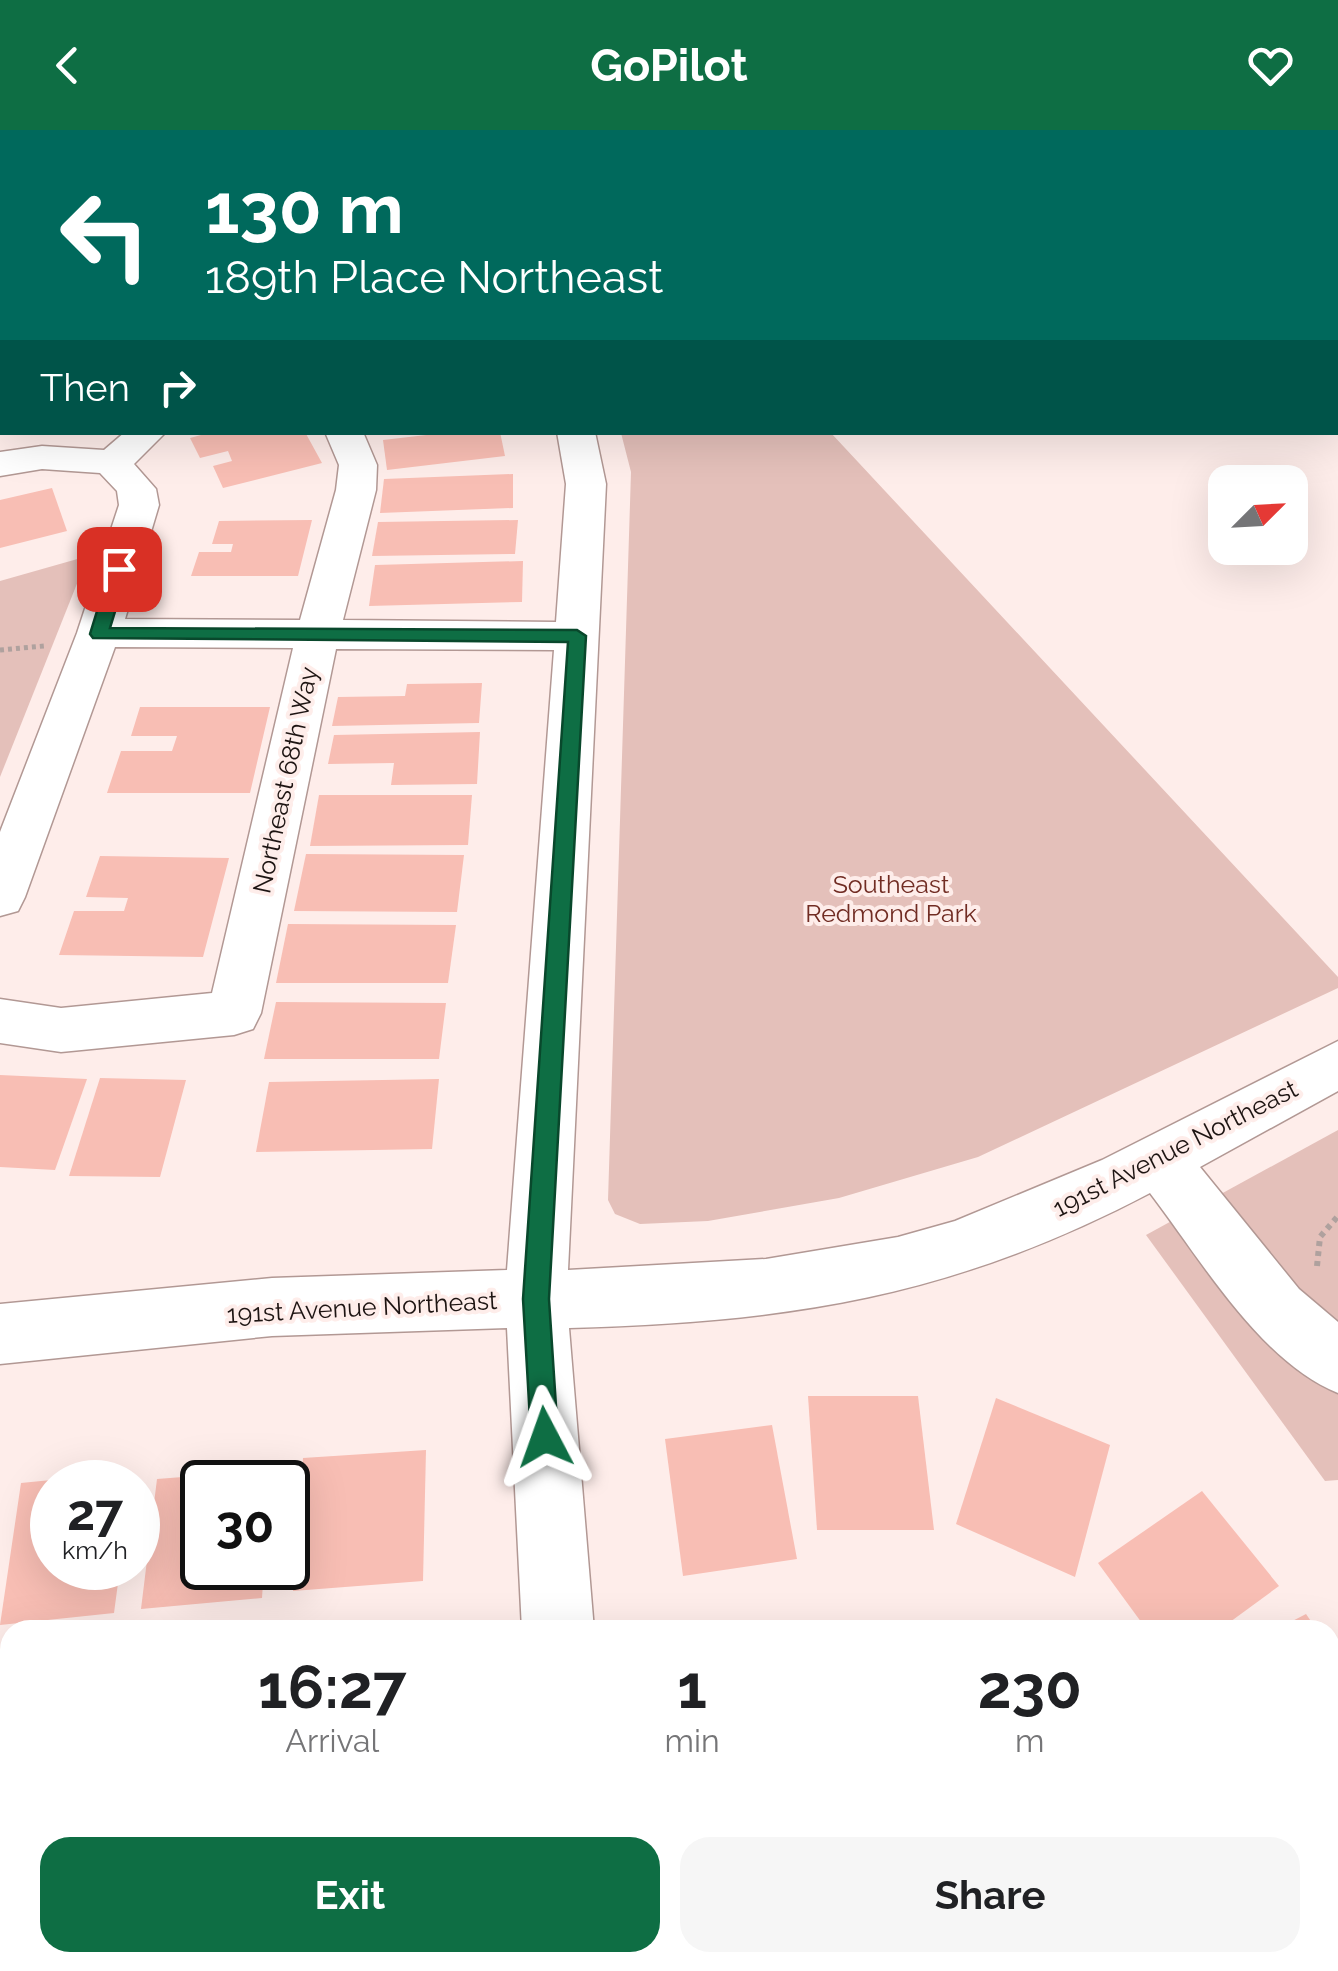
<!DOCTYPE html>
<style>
:root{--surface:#fff;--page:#f6f6f6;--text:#202124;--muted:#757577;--accent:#0e6e44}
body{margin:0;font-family:Raleway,sans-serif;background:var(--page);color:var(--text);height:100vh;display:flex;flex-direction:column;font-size:38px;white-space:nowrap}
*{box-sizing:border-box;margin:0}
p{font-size:32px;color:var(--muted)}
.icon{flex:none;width:55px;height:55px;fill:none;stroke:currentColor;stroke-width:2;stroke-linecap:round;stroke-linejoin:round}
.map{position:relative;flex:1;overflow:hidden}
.panel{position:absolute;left:0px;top:1490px;width:1340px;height:352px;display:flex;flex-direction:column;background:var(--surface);border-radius:30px 30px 0 0;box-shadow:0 10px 40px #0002}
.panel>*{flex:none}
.banner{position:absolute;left:0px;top:0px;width:1340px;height:305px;box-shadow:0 10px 40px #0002;background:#00695c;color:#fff;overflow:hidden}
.needle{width:65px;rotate:66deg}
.controls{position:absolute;left:1208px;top:335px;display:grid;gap:20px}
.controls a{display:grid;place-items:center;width:100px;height:100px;border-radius:20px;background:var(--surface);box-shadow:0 10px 40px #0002;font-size:50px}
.speed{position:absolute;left:30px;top:1330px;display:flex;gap:20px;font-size:50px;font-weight:700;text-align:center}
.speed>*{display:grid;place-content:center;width:130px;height:130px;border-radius:50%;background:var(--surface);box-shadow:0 10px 40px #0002;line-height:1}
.speed small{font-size:25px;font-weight:400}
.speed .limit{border:5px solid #111;border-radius:15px;background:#fff;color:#111}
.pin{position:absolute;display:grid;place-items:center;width:85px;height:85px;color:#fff;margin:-42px;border-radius:20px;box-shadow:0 5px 15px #0006}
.me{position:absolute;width:110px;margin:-55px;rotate:356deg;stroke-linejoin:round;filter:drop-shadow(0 0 8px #0008)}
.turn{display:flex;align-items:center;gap:35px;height:210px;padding:0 40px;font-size:45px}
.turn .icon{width:130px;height:130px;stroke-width:2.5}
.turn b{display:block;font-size:70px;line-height:85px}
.then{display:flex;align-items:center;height:95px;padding:0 40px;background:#0003;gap:20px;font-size:38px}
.eta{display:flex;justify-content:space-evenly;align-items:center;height:170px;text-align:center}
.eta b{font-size:60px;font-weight:700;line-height:70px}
.action{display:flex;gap:20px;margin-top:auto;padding:20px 40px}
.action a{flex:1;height:115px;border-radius:30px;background:var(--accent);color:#fff;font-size:40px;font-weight:700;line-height:115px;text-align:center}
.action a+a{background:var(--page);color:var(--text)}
header{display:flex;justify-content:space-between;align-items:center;height:130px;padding:0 40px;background:var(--accent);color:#fff;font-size:45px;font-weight:700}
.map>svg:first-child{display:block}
.built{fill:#faddd8}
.green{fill:#e4c0ba}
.building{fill:#f8beb4}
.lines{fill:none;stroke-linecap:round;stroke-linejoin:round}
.minor-casing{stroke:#b29894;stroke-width:3}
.path-far1{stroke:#afa19e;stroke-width:5;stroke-dasharray:4 4;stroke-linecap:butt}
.path{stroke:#afa19e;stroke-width:6;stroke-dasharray:5 5;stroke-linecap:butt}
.minor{fill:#fff;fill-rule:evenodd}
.route{fill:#0e6e44;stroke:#09482c;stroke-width:2.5}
.labels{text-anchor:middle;stroke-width:8;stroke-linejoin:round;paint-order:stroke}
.street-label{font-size:25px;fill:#1d1412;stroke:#feedea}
.park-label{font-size:25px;fill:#712c23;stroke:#feedea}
</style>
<header><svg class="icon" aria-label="back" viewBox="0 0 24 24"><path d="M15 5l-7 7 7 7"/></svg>GoPilot<svg class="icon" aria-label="heart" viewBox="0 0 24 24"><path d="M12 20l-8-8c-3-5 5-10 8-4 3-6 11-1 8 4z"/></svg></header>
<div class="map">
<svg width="1338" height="1841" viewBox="0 0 1338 1841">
<rect width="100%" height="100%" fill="#feedea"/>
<polygon class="built" points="0,0 795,0 2,2 0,173"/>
<g class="green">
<polygon points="621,303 831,303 1338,847 1338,858 978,1027 839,1068 708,1091 640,1094 615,1084 608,1070 631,342"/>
<polygon points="88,426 0,647 0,451"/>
<polygon points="1338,1000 1338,1350 1325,1351 1146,1105"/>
<polygon points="1100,1833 1109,1841 484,1841 479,1833"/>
</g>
<g class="building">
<polygon points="212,302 305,302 322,333 223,358 213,336 232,331 228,321 200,328 190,308"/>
<polygon points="452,302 500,302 505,326 387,340 383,310"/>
<polygon points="513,344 513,378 380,383 384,349"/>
<polygon points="52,358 67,401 0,418 0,370"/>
<polygon points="312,390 298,446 191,446 199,422 231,422 233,414 212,414 219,391"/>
<polygon points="518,390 515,424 372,426 378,392"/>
<polygon points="523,431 522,472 369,476 375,435"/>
<polygon points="482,553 479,593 332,596 338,567 405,566 407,554"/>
<polygon points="140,577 270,577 250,663 107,663 121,621 172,621 177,606 131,606"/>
<polygon points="480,602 477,654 391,655 394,633 328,634 334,605"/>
<polygon points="319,665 472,665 468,715 310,716"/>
<polygon points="306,724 464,725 457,782 294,781"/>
<polygon points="100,726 229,728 203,827 59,825 74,781 124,781 128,768 86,767"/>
<polygon points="288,794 456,795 448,853 276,853"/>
<polygon points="276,872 446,873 439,929 264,929"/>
<polygon points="0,945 87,949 55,1040 0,1037"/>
<polygon points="100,948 186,950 160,1047 69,1046"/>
<polygon points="439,949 432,1019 256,1022 269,952"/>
<polygon points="808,1266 918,1266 934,1400 817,1400"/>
<polygon points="996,1268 1110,1315 1075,1447 956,1394"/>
<polygon points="772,1295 797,1429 683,1446 665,1309"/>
<polygon points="426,1320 423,1451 293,1461 303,1328"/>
<polygon points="272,1340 271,1352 202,1352 202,1438 264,1438 262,1468 141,1479 157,1349"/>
<polygon points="132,1342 131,1352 52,1352 52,1438 120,1438 114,1483 0,1495 21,1353"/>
<polygon points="1202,1361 1279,1456 1219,1500 1147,1500 1098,1433"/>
<polygon points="1306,1484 1317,1500 1275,1500"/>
<polygon points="1330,1520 1338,1532 1338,1632 1330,1636"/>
<polygon points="1338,1684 1338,1790 1330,1777 1330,1689"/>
<polygon points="115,1832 396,1832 398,1841 116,1841"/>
</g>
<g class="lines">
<defs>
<g id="minor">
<polygon points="350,0 380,0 382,2 352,2"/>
<polygon points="1044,0 1076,0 1078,2 1046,2"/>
<path d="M125,302H166L134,334L156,359L159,375L125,489L300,490L336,360L339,335L325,302H363L377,335L376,360L343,490L556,492L566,354L557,302H595L606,354L568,1140L766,1129L898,1107L955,1091L1102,1030L1338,911V961L1200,1037L1299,1159L1338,1192V1263C1260,1232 1200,1128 1150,1063C953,1167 789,1192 569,1198L594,1500H522L507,1198L272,1206L0,1234V1174L272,1148L507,1140L554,520L336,519L261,883L253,899L234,905L61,922L0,913V869L61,878L212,863L293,518L115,517L25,767L18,781L0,786V702L77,503L119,375L117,361L100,343L42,339L0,346V322L42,316L104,320Z"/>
<rect x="0" y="1577" width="10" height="74"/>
<rect x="29" y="1832" width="80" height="9"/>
<polygon points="1183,1832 1267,1832 1270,1841 1186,1841"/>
</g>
</defs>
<use href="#minor" class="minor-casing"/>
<polyline class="path-far1" points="0,520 44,516"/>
<polyline class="path" points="1317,1136 1320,1107 1338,1086"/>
<use href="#minor" class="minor"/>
</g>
<polygon class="route" points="119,434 128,439 110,498 577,500 586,506 549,1169 558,1307 554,1316 545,1320 535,1316 531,1307 523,1169 568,512 93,508 90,504 110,439"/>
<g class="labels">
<g class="street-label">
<text transform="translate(285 650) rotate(-78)" y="9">Northeast 68th Way</text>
<text transform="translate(1175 1018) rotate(-27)" y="9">191st Avenue Northeast</text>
<text transform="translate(362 1177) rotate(-3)" y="9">191st Avenue Northeast</text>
</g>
<g class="park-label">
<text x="891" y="763">Southeast<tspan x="891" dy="29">Redmond Park</tspan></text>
</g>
</g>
</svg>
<div class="controls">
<a><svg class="needle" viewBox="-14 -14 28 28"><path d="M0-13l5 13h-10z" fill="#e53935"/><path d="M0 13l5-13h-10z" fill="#757577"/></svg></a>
</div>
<div class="speed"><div>27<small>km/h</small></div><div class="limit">30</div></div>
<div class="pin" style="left:119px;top:439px;background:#d93025"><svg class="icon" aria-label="arrive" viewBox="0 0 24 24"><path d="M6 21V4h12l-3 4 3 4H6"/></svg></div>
<svg class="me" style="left:545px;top:1307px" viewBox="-20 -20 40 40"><path d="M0-17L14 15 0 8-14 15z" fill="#0e6e44" stroke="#fff" stroke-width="4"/></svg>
<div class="banner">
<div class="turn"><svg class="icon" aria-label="left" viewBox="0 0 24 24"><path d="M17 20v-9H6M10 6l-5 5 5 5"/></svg><div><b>130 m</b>189th Place Northeast</div></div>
<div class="then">Then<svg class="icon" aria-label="right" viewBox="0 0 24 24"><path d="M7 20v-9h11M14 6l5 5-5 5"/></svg></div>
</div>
<section class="panel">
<div class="eta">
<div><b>16:27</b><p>Arrival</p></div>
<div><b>1</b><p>min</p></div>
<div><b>230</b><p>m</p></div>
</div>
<div class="action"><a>Exit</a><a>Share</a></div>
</section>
</div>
